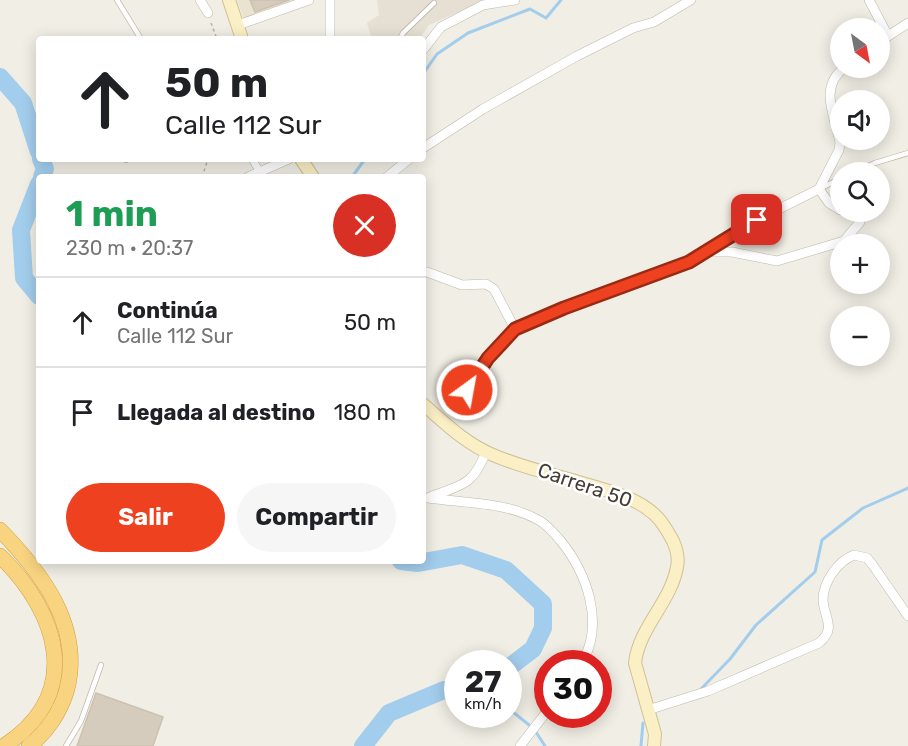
<!DOCTYPE html>
<html lang="es">
<meta charset="utf-8">
<style>
:root{--surface:#fff;--page:#f6f6f6;--text:#202124;--muted:#757577;--line:#e0e0e0;--accent:#ee411f}
body{margin:0;font-family:Rubik,sans-serif;background:var(--page);color:var(--text);height:100vh;display:flex;flex-direction:column;font-size:22px;white-space:nowrap}
*{box-sizing:border-box;margin:0}
p{font-size:20px;color:var(--muted)}
.icon{flex:none;width:33px;height:33px;fill:none;stroke:currentColor;stroke-width:2;stroke-linecap:round;stroke-linejoin:round}
.map{position:relative;flex:1;overflow:hidden}
.sheet{position:absolute;left:36px;top:174px;width:390px;height:390px;display:flex;flex-direction:column;background:var(--surface);border-radius:6px;box-shadow:0 3px 15px #0003}
.sheet>*{flex:none}
.guide{position:absolute;left:36px;top:36px;width:390px;height:126px;border-radius:6px;box-shadow:0 3px 15px #0003;background:#fff;color:var(--text);overflow:hidden}
.needle{width:39px;rotate:148deg}
.fabs{position:absolute;left:830px;top:18px;display:grid;gap:12px}
.fabs a{display:grid;place-items:center;width:60px;height:60px;border-radius:50%;background:var(--surface);box-shadow:0 3px 15px #0003;font-size:30px}
.speed{position:absolute;left:444px;top:650px;display:flex;gap:12px;font-size:30px;font-weight:700;text-align:center}
.speed>*{display:grid;place-content:center;width:78px;height:78px;border-radius:50%;background:var(--surface);box-shadow:0 3px 15px #0003;line-height:1}
.speed small{font-size:15px;font-weight:400}
.speed .limit{border:9px solid #d22;background:#fff;color:#111}
.pin{position:absolute;display:grid;place-items:center;width:51px;height:51px;color:#fff;margin:-26px;border-radius:12px;box-shadow:0 3px 9px #0006}
.me{position:absolute;width:66px;margin:-33px;rotate:32deg;stroke-linejoin:round;filter:drop-shadow(0 0 4px #0008)}
.turn{display:flex;align-items:center;gap:21px;height:126px;padding:0 30px;font-size:27px}
.turn .icon{width:78px;height:78px;stroke-width:2.5}
.turn b{display:block;font-size:42px;line-height:51px}
.round{display:grid;place-items:center;flex:none;width:63px;height:63px;border-radius:32px;background:var(--page)}
.overview{display:flex;align-items:center;justify-content:space-between;height:102px;padding:0 30px}
h1{font-size:36px;font-weight:700;line-height:45px;color:#1e9e55}
.primary-button{display:flex;gap:12px;margin-top:auto;padding:12px 30px}
.primary-button a{flex:1;height:69px;border-radius:36px;background:var(--accent);color:#fff;font-size:24px;font-weight:700;line-height:69px;text-align:center}
.primary-button a+a{background:var(--page);color:var(--text)}
ul{padding:0;list-style:none}
li{display:flex;align-items:center;gap:18px;height:90px;padding:0 30px;border-top:2px solid var(--line)}
li div{flex:1}
li b{display:block;font-size:22px}
li em{font-style:normal}
.map>svg:first-child{display:block}
.residential{fill:#e5e0d3}
.education{fill:#eae3cf}
.lines{fill:none;stroke-linecap:round;stroke-linejoin:round}
.stream{stroke:#a3cdec;stroke-width:3}
.river{stroke:#a3cdec;stroke-width:18}
.building{fill:#d5ccbe;stroke:#cdc1af;stroke-width:1.5}
.service-casing{stroke:#bfb8ab;stroke-width:6}
.pedestrian-casing{stroke:#bfb8ab;stroke-width:8}
.minor-casing{stroke:#bfb8ab;stroke-width:10}
.secondary-casing{stroke:#cfc197;stroke-width:14}
.trunk-casing{stroke:#d49e3c;stroke-width:16}
.path{stroke:#bdb19a;stroke-width:1.5;stroke-dasharray:3 3;stroke-linecap:butt}
.service{stroke:#fff;stroke-width:4.5}
.pedestrian{stroke:#fff;stroke-width:7}
.minor{stroke:#fff;stroke-width:9}
.secondary{stroke:#fbefc5;stroke-width:12}
.trunk{stroke:#f8d481;stroke-width:15}
.route-casing{stroke:#9b2a14;stroke-width:15}
.route{stroke:#ee411f;stroke-width:10}
.labels{text-anchor:middle;stroke-width:5;stroke-linejoin:round;paint-order:stroke}
.street-label{font-size:20px;fill:#433e35;stroke:#fff}
</style>
<div class="map">
<svg width="908" height="746" viewBox="0 0 908 746">
<rect width="100%" height="100%" fill="#f1eee5"/>
<polygon class="residential" points="377,0 485,0 429,25 419,39 372,39 367,23 379,15"/>
<polygon class="education" points="237,0 298,0 244,19"/>
<g class="lines">
<g class="stream">
<polyline points="423,74 437,54 468,33 530,9 546,18 561,0"/>
<polyline points="352,177 365,159"/>
<polyline points="701,689 730,659 756,625 815,572 822,540 863,508 908,488"/>
<polyline points="508,708 534,729 545,746"/>
<polyline points="641,746 643,723"/>
</g>
<g class="river">
<polyline points="0,77 23,103 39,152"/>
<polyline points="41,159 45,169 42,177"/>
<polyline points="39,184 21,230 24,278 39,296"/>
<polyline points="401,561 418,563 462,555 506,570 543,604 543,628 533,649 508,668"/>
<polyline points="363,746 389,713 444,690 458,689"/>
</g>
</g>
<g class="building">
<polygon points="250,0 289,0 255,12"/>
<polygon points="96,693 163,717 153,746 77,746"/>
</g>
<g class="lines">
<defs>
<g id="service">
<polyline points="117,0 141,39"/>
<polyline points="400,39 403,33 434,3"/>
<polyline points="126,159 126,160"/>
<polyline points="855,172 875,163 908,153"/>
<polyline points="821,188 840,179"/>
<polyline points="66,746 81,721 101,665"/>
</g>
<polyline id="pedestrian" points="252,159 260,172"/>
<g id="minor">
<polyline points="200,0 208,13"/>
<polyline points="869,0 888,36"/>
<polyline points="238,25 309,0"/>
<polyline points="330,39 330,0"/>
<polyline points="879,42 908,23"/>
<polyline points="423,50 441,27 483,5 515,0"/>
<polyline points="423,148 483,109 577,56 633,28 654,22 691,0"/>
<polyline points="248,177 289,159"/>
<polyline points="387,177 409,159"/>
<path d="M819,189L839,150L840,142C834,115 819,87 844,68"/>
<polyline points="819,189 829,203 840,210"/>
<polyline points="707,252 732,252 777,261 844,241 860,222 859,215 846,212"/>
<polyline points="423,272 427,272 462,285 486,284 494,289 515,329 565,308 689,262 757,220 819,189"/>
<polyline points="467,390 488,358 515,329"/>
<path d="M430,497C462,484 472,487 486,452"/>
<path d="M428,498C464,503 508,502 540,521C547,525 554,533 560,540C587,573 605,623 582,663"/>
<path d="M648,710L708,691L819,643C837,628 824,618 823,600C823,582 838,561 854,555L867,558L872,564L908,616"/>
<polyline points="520,746 548,710"/>
</g>
<g id="secondary">
<polyline points="229,0 242,39"/>
<polyline points="301,159 313,177"/>
<path d="M423,404C445,423 466,444 493,455C523,468 557,475 589,485C612,492 637,498 655,515C663,522 668,532 673,541C677,550 679,558 677,567C671,602 639,627 635,663L655,734L654,746"/>
</g>
<g id="trunk">
<path d="M0,530C41,572 83,626 67,689C61,711 47,732 29,746"/>
<path d="M0,556C59,613 84,694 4,746"/>
</g>
</defs>
<use href="#service" class="service-casing"/>
<use href="#pedestrian" class="pedestrian-casing"/>
<use href="#minor" class="minor-casing"/>
<use href="#secondary" class="secondary-casing"/>
<use href="#trunk" class="trunk-casing"/>
<g class="path">
<polyline points="211,23 217,39"/>
<polyline points="202,177 208,159"/>
</g>
<use href="#service" class="service"/>
<use href="#pedestrian" class="pedestrian"/>
<use href="#minor" class="minor"/>
<use href="#secondary" class="secondary"/>
<use href="#trunk" class="trunk"/>
</g>
<g class="lines">
<defs>
<polyline id="route" points="467,390 488,358 515,329 564,308 689,262 757,220"/>
</defs>
<use href="#route" class="route-casing"/>
<use href="#route" class="route"/>
</g>
<g class="labels">
<g class="street-label">
<text transform="translate(585 485) rotate(19)" y="7">Carrera 50</text>
</g>
</g>
</svg>
<div class="fabs">
<a><svg class="needle" viewBox="-14 -14 28 28"><path d="M0-13l5 13h-10z" fill="#e53935"/><path d="M0 13l5-13h-10z" fill="#757577"/></svg></a>
<a><svg class="icon" aria-label="sound" viewBox="0 0 24 24"><path d="M4 9h4l5-4v14l-5-4H4zM17 9q2 3 0 6"/></svg></a>
<a><svg class="icon" aria-label="search" viewBox="0 0 24 24"><circle cx="10" cy="10" r="6"/><path d="M15 15l6 6"/></svg></a>
<a>+</a>
<a>−</a>
</div>
<div class="speed"><div>27<small>km/h</small></div><div class="limit">30</div></div>
<div class="pin" style="left:757px;top:220px;background:#d93025"><svg class="icon" aria-label="arrive" viewBox="0 0 24 24"><path d="M6 21V4h12l-3 4 3 4H6"/></svg></div>
<svg class="me" style="left:467px;top:390px" viewBox="-20 -20 40 40"><circle r="17" fill="#ee411f" stroke="#fff" stroke-width="3"/><path d="M0-11L8 9 0 5-8 9z" fill="#fff"/></svg>
<div class="guide">
<div class="turn"><svg class="icon" aria-label="ahead" viewBox="0 0 24 24"><path d="M12 20V5M6 11l6-6 6 6"/></svg><div><b>50 m</b>Calle 112 Sur</div></div>
</div>
<section class="sheet">
<div class="overview"><div><h1>1 min</h1><p>230 m · 20:37</p></div><a class="round" style="background:#d93025;color:#fff"><svg class="icon" aria-label="close" viewBox="0 0 24 24"><path d="M6 6l12 12M18 6L6 18"/></svg></a></div>
<ul>
<li><svg class="icon" aria-label="ahead" viewBox="0 0 24 24"><path d="M12 20V5M6 11l6-6 6 6"/></svg><div><b>Continúa</b><p>Calle 112 Sur</p></div><em>50 m</em></li>
<li><svg class="icon" aria-label="arrive" viewBox="0 0 24 24"><path d="M6 21V4h12l-3 4 3 4H6"/></svg><div><b>Llegada al destino</b></div><em>180 m</em></li>
</ul>
<div class="primary-button"><a>Salir</a><a>Compartir</a></div>
</section>
</div>
